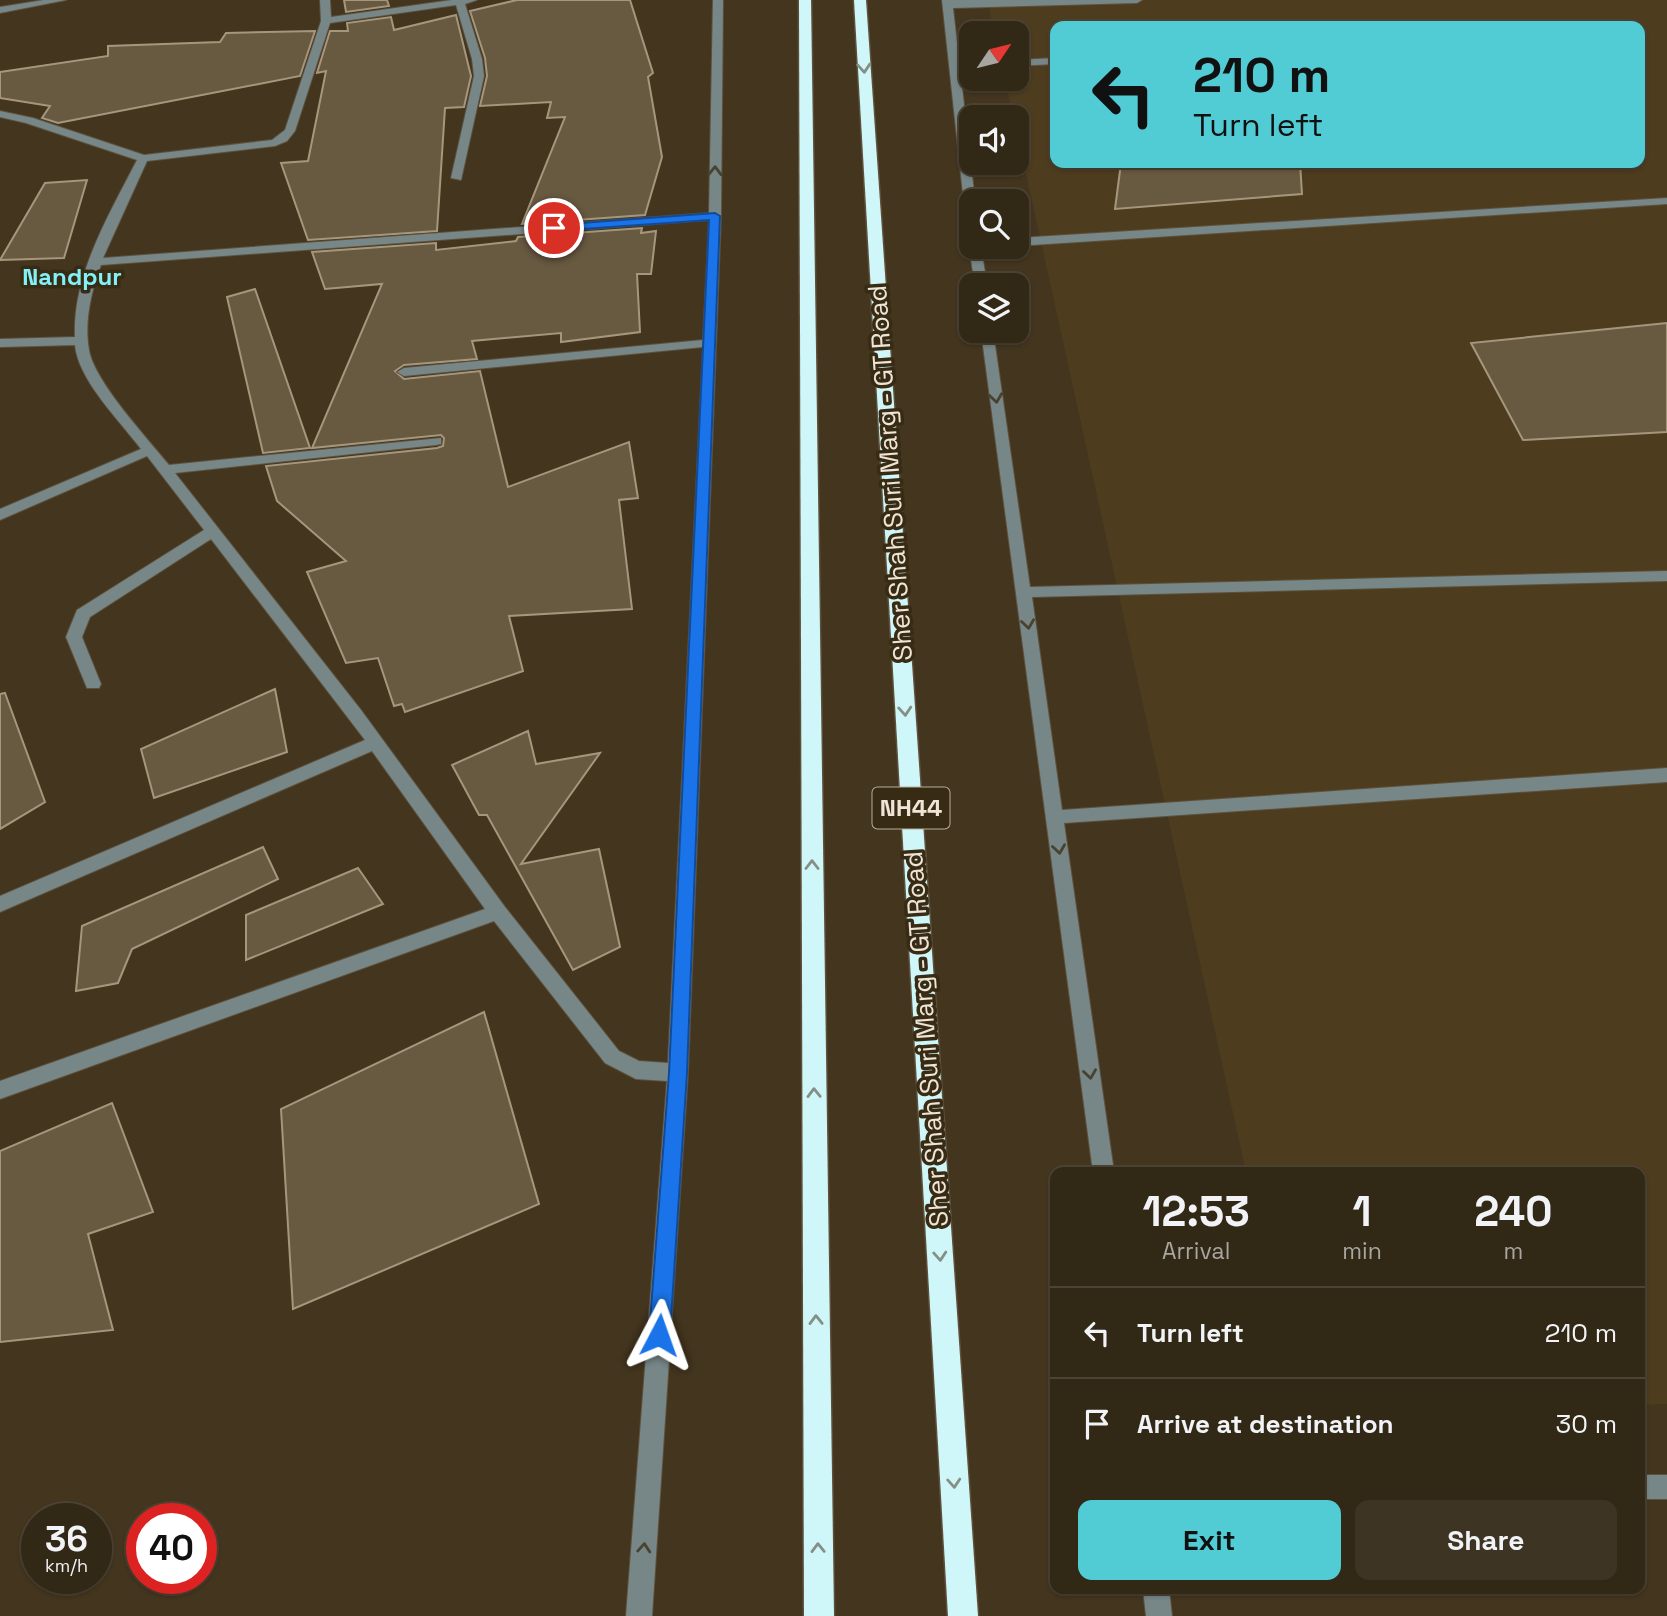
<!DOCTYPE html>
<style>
:root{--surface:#322816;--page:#3d3423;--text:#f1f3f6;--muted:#a8a6a1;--line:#4d4435;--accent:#51ccd4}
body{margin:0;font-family:"Space Grotesk",sans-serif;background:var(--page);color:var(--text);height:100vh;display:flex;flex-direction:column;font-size:26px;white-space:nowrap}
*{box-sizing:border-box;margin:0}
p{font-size:23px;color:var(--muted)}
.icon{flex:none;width:38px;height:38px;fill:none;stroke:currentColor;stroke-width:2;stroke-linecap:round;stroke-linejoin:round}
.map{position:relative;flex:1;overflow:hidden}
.side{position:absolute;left:1050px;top:1167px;width:595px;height:427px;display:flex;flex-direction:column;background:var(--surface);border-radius:14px;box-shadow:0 2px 5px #0004,0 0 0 2px var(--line)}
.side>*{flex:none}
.guide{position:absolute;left:1050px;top:21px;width:595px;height:147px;border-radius:14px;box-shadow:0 2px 5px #0004,0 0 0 2px var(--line);background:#51ccd4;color:#111;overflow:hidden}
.needle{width:46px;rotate:55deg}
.buttons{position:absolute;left:959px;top:21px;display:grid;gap:14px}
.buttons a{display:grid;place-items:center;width:70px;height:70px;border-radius:14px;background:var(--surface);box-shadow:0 2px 5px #0004,0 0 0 2px var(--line);font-size:35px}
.speed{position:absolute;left:21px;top:1503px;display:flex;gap:14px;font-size:35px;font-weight:700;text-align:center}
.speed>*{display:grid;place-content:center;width:91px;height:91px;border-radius:50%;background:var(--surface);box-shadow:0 2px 5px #0004,0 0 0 2px var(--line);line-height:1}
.speed small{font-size:18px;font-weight:400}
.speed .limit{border:10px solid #d22;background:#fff;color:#111}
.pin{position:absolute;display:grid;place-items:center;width:60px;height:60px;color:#fff;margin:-30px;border:4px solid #fff;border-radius:50%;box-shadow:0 2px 7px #0007}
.me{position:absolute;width:77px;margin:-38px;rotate:4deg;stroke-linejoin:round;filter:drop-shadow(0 0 5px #0008)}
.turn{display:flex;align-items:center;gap:24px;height:147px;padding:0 28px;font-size:32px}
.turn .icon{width:91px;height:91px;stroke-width:2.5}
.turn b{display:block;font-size:49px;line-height:60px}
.eta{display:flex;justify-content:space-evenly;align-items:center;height:119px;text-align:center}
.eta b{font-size:42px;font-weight:800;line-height:49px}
.button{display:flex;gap:14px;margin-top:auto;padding:14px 28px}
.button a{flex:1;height:80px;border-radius:14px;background:var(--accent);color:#111;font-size:28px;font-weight:800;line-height:80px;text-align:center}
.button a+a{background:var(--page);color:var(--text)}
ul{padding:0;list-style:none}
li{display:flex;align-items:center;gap:21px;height:91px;padding:0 28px;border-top:2px solid var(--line)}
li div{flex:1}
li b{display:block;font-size:26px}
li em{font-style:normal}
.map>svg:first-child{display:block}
.built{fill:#4e3c1f;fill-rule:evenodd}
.building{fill:#685941;stroke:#a6967c;stroke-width:2}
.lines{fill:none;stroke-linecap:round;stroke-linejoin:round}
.minor-casing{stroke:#5e513c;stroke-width:2}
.highway-casing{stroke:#5e513c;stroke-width:3}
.minor{fill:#778788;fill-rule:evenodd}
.highway{fill:#cff6f9;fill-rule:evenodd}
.oneway{stroke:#849086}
.oneway2{stroke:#484231}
.route{fill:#1a73e8;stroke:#114b97;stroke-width:2}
.labels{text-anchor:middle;stroke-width:7;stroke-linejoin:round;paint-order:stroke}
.far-quarter-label{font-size:24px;font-weight:bold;fill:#83eff7;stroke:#382b14}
.shield{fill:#382b14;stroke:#b7ad9d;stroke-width:2}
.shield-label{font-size:24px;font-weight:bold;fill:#eee5d8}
.street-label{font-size:26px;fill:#eee5d8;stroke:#382b14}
</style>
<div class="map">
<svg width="1667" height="1616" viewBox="0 0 1667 1616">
<rect width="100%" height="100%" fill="#43351e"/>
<path class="built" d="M987,0H1667V1404L1640,1405V1172H1246L1017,133V117H1013L1005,79H1017V33H995ZM1055,26H1640V163H1055Z"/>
<g class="building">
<polygon points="344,0 387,0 389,6 346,12"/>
<polygon points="517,0 630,0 653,73 648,77 662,157 645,215 522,224 565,117 547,118 551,102 480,106 487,76 485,58 470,11"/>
<polygon points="456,15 471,76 464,107 445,108 437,231 308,240 281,163 308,161 326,71 317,73 330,31 348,31 347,23 391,17 394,30"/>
<polygon points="315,31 300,76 58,123 42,118 50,106 0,98 0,72 108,56 108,46 220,42 226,33"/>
<polygon points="1121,163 1300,163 1302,194 1115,209"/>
<polygon points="87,180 64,258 0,260 45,183"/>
<polygon points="642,228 641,233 656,231 651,274 637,274 640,332 561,342 561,333 472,341 477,359 404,365 395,371 404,379 480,371 508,487 629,442 638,498 619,500 632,609 509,616 523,671 405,712 402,704 394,706 378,658 346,663 307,572 346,561 277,501 266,466 437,448 443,446 444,438 441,435 312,448 382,284 325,289 312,252 436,243 436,250 516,241 518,237"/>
<polygon points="255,289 310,448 263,453 227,297"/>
<polygon points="1667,323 1667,432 1523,440 1471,343"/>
<polygon points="275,689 287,752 154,798 141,749"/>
<polygon points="5,693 45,802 0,829 0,694"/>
<polygon points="528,731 536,764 600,753 521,864 599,849 620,947 573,970 487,815 479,815 452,765"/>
<polygon points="263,847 278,879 132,949 118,983 76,991 82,926"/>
<polygon points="358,868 383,904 246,960 246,915"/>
<polygon points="484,1012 539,1204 293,1309 281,1109"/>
<polygon points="112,1103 153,1212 88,1234 113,1330 0,1342 0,1151"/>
</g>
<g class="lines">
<defs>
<g id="minor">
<polygon points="44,0 66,0 0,13 0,7"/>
<path d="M320,0H330L331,17L452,0H477L465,4L482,59L484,76L461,180L451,178L474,76L472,59L456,5L330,23L295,131L287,141L275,146L147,161L103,258L709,213L713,0H723L721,216L688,1073L652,1616H626L667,1081L636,1079L605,1063L494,921L0,1099V1081L485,909L372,751L0,912V896L365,740L211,539L90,617L82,637L101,684L99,688H87L66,637L77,610L204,530L147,456L0,520V509L141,449C120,421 78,380 75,345L0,347V339L75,337C72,275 110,213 137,160L26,123L0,117V111L33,118L144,155L272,140L285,130L321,21ZM709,220L703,340L404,368L397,372L404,376L703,347L668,1063L639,1061L619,1051L505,907L361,710L175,473L436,445L441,444V438L169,465C148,439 94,381 89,350C84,322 91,292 101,265Z"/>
<polygon points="942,0 1142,0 1137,3 953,8 975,201 971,201 971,216 965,213"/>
<polygon points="1055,58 1055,64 1017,66 1017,60"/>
<polygon points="1667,198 1667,204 1017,246 1017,238"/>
<polygon points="971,244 971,247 981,247 987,285 975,285 969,247"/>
<polygon points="981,331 993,331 1030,587 1667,571 1667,581 1032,597 1062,810 1667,768 1667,782 1064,823 1114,1172 1093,1172"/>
<rect x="1640" y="1475" width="27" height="24"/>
<polygon points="1143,1589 1169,1589 1172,1616 1146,1616"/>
</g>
<g id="highway">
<polygon points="799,0 811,0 834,1616 804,1616"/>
<polygon points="854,0 866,0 978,1616 948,1616"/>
</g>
</defs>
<use href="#minor" class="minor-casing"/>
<use href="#highway" class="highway-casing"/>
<use href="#minor" class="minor"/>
<use href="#highway" class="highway"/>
</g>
<defs><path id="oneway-chevron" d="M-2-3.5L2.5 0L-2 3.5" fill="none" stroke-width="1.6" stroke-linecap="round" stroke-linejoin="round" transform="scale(1.75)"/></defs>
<g class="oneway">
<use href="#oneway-chevron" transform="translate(864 68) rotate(86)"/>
<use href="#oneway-chevron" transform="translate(905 711) rotate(86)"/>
<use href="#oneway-chevron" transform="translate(812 865) rotate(-90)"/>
<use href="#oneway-chevron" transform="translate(814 1093) rotate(-91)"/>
<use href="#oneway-chevron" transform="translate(940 1256) rotate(86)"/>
<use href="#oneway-chevron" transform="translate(816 1320) rotate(-91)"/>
<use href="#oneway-chevron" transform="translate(954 1483) rotate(86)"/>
<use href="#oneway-chevron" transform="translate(818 1548) rotate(-91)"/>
</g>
<g class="oneway2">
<use href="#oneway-chevron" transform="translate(715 171) rotate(-89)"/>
<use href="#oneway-chevron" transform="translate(996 398) rotate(82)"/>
<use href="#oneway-chevron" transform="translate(1028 624) rotate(82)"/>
<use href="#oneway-chevron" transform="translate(1059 849) rotate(82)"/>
<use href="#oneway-chevron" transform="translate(1090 1074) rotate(82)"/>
<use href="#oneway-chevron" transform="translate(644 1548) rotate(-86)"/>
</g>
<polygon class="route" points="715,213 720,216 687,1073 670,1335 667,1343 659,1346 652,1343 649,1335 669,1073 709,220 554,231 548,228 554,225"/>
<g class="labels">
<g class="far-quarter-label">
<text x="72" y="285">Nandpur</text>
</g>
<rect class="shield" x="872.5" y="787.5" width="77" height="41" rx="5"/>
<g class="shield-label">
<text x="911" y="816">NH44</text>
</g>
<g class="street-label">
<text transform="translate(890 473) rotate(-94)" y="9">Sher Shah Suri Marg - GT Road</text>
<text transform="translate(926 1039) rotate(-94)" y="9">Sher Shah Suri Marg - GT Road</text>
</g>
</g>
</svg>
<div class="buttons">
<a><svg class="needle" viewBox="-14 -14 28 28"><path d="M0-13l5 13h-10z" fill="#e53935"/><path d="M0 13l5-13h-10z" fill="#a8a6a1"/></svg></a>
<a><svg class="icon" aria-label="sound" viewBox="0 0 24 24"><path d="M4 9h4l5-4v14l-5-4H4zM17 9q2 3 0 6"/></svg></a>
<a><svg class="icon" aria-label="search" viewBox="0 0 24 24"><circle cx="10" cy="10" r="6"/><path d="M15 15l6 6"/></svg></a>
<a><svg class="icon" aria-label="layers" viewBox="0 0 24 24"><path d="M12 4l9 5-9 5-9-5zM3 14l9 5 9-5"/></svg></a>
</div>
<div class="speed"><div>36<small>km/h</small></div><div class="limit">40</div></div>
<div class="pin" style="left:554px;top:228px;background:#d93025"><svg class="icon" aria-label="arrive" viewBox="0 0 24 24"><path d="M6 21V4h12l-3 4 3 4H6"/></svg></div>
<svg class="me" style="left:659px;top:1335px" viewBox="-20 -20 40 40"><path d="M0-17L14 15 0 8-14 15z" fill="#1a73e8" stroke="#fff" stroke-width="4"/></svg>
<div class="guide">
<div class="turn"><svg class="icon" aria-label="left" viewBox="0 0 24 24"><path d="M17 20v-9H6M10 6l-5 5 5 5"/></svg><div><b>210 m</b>Turn left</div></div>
</div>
<section class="side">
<div class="eta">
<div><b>12:53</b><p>Arrival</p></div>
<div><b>1</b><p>min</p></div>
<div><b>240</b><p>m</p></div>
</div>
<ul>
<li><svg class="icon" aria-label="left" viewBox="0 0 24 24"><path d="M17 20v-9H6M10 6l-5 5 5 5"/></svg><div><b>Turn left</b></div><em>210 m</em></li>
<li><svg class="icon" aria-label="arrive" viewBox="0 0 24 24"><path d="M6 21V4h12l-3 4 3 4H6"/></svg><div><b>Arrive at destination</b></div><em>30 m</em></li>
</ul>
<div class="button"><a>Exit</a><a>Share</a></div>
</section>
</div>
